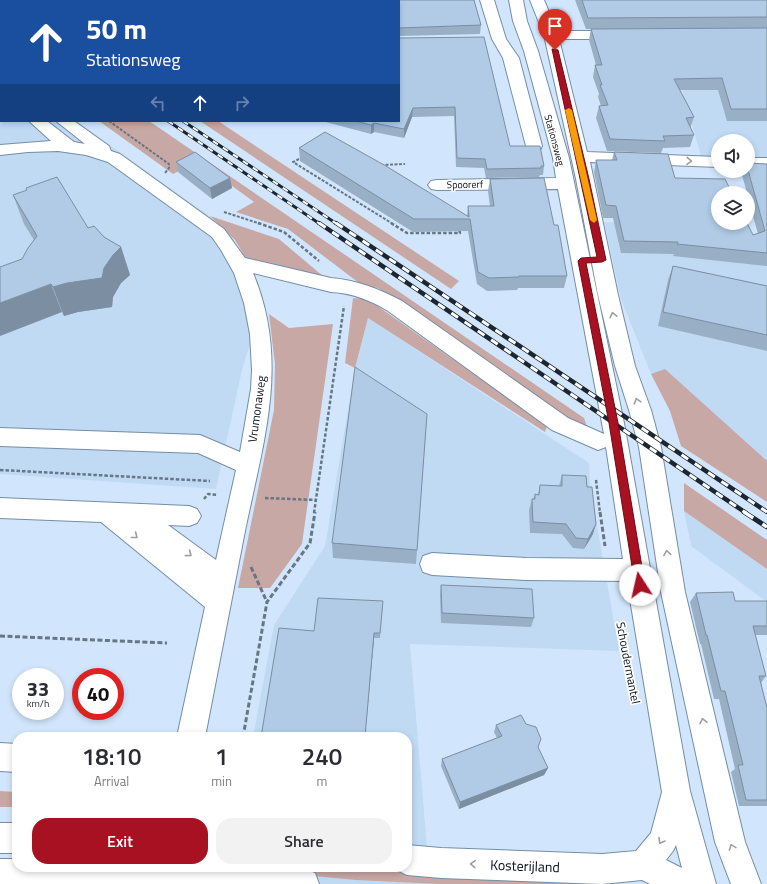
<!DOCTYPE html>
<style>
:root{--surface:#fff;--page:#f2f2f3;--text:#2b2b33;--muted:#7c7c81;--accent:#a81121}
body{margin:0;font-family:"Titillium Web",sans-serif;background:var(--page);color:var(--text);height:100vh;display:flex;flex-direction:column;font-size:15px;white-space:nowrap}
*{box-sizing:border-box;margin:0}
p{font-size:13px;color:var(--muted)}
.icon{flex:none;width:22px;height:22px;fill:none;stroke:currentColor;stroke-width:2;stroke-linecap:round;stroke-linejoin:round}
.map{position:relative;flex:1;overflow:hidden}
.panel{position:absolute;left:12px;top:732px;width:400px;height:140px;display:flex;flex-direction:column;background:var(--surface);border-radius:16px;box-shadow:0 2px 6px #0003}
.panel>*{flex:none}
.top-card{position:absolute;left:0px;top:0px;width:400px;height:122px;box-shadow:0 2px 6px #0003;background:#1a4fa0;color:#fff;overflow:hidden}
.tools{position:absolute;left:711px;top:134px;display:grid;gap:8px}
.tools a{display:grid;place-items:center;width:44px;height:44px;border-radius:50%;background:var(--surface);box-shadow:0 2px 6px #0003;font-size:20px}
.speed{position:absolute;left:12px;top:668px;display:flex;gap:8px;font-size:20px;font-weight:700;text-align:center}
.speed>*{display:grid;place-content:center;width:52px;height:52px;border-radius:50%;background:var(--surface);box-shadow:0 2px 6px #0003;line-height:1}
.speed small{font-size:10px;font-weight:400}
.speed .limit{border:6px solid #d22;background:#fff;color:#111}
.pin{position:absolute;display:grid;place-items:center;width:34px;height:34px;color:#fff;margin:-41px -17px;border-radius:50% 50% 50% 0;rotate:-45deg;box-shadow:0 0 4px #0007}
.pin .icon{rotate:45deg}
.me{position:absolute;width:44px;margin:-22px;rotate:350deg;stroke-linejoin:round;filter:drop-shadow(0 0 3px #0008)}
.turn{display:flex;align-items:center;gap:14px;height:84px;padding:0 20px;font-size:18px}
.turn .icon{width:52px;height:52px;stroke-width:2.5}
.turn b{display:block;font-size:28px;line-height:34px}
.lanes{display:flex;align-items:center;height:38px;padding:0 20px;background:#0003;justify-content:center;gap:20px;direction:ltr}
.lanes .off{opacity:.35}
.eta{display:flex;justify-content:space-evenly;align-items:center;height:68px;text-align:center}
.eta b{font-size:24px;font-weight:600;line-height:28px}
.primary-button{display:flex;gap:8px;margin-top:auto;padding:8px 20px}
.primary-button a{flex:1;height:46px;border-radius:16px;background:var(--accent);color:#fff;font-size:16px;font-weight:600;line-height:46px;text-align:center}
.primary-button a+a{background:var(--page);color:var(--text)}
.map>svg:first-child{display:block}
.built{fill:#c0daf4}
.green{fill:#c8a8a5}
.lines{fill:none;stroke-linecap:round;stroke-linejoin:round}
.minor-casing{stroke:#748da6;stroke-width:2}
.path-far2{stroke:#677685;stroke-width:2;stroke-dasharray:3 1.5;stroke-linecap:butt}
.path-far1{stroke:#677685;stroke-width:2.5;stroke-dasharray:3.5 2;stroke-linecap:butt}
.path{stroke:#677685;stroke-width:3;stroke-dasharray:5 2.5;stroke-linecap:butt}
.minor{fill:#fff;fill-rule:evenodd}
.rail-far2-casing{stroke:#1c2630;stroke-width:3}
.rail-far1-casing{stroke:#1c2630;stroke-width:4.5}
.rail-casing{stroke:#1c2630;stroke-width:5}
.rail-far2{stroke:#fff;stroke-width:2;stroke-dasharray:6;stroke-linecap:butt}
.rail-far1{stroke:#fff;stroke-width:3;stroke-dasharray:8;stroke-linecap:butt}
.rail{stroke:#fff;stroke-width:3.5;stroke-dasharray:11;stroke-linecap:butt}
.wall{fill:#98afc6}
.shaded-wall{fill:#7c8ea1}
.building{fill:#b1cbe6;stroke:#7c8ea1}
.oneway{stroke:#9b9fa2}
.route{fill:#a81121;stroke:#6d0b15}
.slow{fill:#f59e0b}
.labels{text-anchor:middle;stroke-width:3.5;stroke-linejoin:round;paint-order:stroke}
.far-street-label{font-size:10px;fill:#060e17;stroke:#fff}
.street-label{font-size:12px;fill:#060e17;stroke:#fff}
.near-street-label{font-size:14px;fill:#060e17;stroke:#fff}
</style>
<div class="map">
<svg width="767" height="884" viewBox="0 0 767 884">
<rect width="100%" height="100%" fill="#d1e6fd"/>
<g class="built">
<polygon points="0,67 1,121 76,121 229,230 263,302 242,370 216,489 0,474"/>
<polygon points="682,90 767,90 767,157 748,157 748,141 718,141 718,156 701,156"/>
<polygon points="604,222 689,222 767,240 767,490 651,374 621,299"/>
<polygon points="368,318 589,463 590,484 619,651 410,644 430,884 158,884 181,867 407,867 407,737 253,737 274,625 325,546 355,368"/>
<polygon points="684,511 767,569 767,602 691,546"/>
</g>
<g class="green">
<polygon points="99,121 149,121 584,418 589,433 378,288 363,286 288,229 236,212 254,202 198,161 173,174"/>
<polygon points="200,121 218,121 459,281 451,289"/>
<polygon points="210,216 279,239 330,282 248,262 235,240"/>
<polygon points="353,298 367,299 386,312 547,426 545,432 368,318 355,368 345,363"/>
<polygon points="269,314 289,328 333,324 302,544 270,588 238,588 274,410 275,364"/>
<polygon points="665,369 767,461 767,502 681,446 670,411 651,374"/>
<polygon points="684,483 767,540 767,569 684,511"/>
<polygon points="0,791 17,792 17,807 0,807"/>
<polygon points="251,867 370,867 436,874 592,882 592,884 438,884 356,880 251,870"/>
</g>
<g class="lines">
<defs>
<g id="minor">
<polygon points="480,0 494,0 506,39 519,58 542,146 540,150 534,151 528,150 526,146 503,58 492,39"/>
<path d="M509,0H523L527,21L538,51L569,158L624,423L690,791L716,884H650L642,880L602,884L441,878L407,875L397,870L395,867H407V845L441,848L602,854L636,851L651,833L662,792L627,581L526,580L432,575L423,572L420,564L423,556L432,553L526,558L623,559L606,447L598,450L552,430L388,311C370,300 352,293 331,292L253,273C291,363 262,445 244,536C231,603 218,670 205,737H177L205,607L101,522L0,518V498L189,506L197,509L201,516L197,523L189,526L168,525L216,560L236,470L198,453L0,446V428L200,435L240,452L251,389L252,370L250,334L244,303L234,273L221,250L212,237L108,162L86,155L58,151L28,152L0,155V145L51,141L29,121H47L74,142L85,144L56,121H74L109,146L111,151L120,154L224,229L245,258L331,278C356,280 380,289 402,301L568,418L604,434L558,189L437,190L431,189L428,185L431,181L437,180L556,178L553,158L524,51L513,21ZM676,845L682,868L666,860L673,851Z"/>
<polygon points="530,0 544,0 557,31 620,31 625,32 627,35 625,38 620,39 559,39 587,152 718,157 718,167 590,162 618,295 635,366 651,410 661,447 685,592 745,842 761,884 731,884 715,842 661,592 639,447 629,410 615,366 598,295 576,179 544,35"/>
<polygon points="0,69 1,70 1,80 0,79"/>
<polygon points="0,88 1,89 1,99 0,98"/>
<rect x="748" y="158" width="19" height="10"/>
<polygon points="0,743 17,744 17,772 0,771"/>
<rect x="0" y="823" width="17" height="30"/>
<polygon points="0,859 17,859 17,867 280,867 304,869 315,873 319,884 0,884"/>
</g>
</defs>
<use href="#minor" class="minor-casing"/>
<g class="path-far2">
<polyline points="109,121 169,164 169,168 165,173"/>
<polyline points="303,157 293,162 393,224"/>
<polyline points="381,165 405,164"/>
<polyline points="224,212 261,224"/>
</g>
<g class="path-far1">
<polyline points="258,223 284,232 319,261"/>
<polyline points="391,223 407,233 460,233 459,229"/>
<polyline points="0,470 210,481"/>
<polyline points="596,480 600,513"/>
<polyline points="265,498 316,500"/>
<polyline points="204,499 208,494 218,495"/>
<polyline points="314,513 344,306"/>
</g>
<g class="path">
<polyline points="600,512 605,546"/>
<polyline points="251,567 267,602"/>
<polyline points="0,636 167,643"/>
<polyline points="243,737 267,602 310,543 315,512"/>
</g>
<use href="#minor" class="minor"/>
<defs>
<g id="rail-far2">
<polyline points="2,0 4,1"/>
<polyline points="168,121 320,224"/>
<polyline points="183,121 337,224"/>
</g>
<g id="rail-far1">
<polyline points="319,223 746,513"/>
<polyline points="336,223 767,512"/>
</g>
<polyline id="rail" points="744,512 767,527"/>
</defs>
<use href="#rail-far2" class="rail-far2-casing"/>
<use href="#rail-far1" class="rail-far1-casing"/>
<use href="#rail" class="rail-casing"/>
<use href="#rail-far2" class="rail-far2"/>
<use href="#rail-far1" class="rail-far1"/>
<use href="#rail" class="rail"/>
</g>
<g class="wall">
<polygon points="78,0 474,0 481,25 480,34 399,36 399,1 79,1"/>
<polygon points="575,0 767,0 767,121 727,121 718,90 680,90 694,117 690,129 694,135 690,147 663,148 661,153 607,151 596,118 599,106 601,106 598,97 599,94 593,77 595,65 596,65 589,40 591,29 586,29"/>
<polygon points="399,38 510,146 544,166 543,175 540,175 539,177 486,178 484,168 456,167 454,116 412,117 404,138 374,132 371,134 322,121 399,121"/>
<polygon points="299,148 467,216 468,206 490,206 488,191 490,179 554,225 567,276 564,288 518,288 517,290 487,291 477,284 468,231 413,232 300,161"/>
<polygon points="614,152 675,178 753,235 758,234 748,198 748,193 747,193 742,175 743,171 748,171 748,163 767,164 767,266 673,256 674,254 621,253 613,218 603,218 594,172 596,160 612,160"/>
<polygon points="176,162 230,178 232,188 212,199 178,172"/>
<polygon points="13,195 88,228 121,247 130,275 121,283 113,297 112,307 78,312 64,316 62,312 34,240 24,224"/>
<polygon points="673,266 767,286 767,351 658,326 668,280"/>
<polygon points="427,414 416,564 333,558 332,543"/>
<polygon points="562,475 587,487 593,534 584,549 573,548 562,534 530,533 529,510 532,499 533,499 535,494 538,495 540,485 559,486"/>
<polygon points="441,585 534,618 531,627 441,623 440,595"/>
<polygon points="696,593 735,601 767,601 767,635 755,635 766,676 761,683 767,708 767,806 739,806 731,772 735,769 719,699 714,699 701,644 700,644 690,602"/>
<polygon points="383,601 380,638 374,638 365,737 261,737 314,631"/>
<polygon points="496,725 538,748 548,768 544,775 459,809 441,766 442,759 497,738 494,732"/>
</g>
<g class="shaded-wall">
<polygon points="413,108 412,117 404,138 404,129"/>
<polygon points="374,123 374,132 371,134 371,125"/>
<polygon points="230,178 232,188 212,199 210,188"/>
<polygon points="121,247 130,275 121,283 113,297 112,307 78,312 64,316 53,287 104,268 113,255"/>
<polygon points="51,284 62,312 0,336 0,303"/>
<polygon points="596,524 593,534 584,549 588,539"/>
<polygon points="374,633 374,638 365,737"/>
<polygon points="548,768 544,775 459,809 460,802"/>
</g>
<g class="building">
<polygon points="90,0 224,0 224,1 91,1"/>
<polygon points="233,0 474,0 481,25 399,28 399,1 234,1"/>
<polygon points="582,0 767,0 767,17 588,18"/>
<polygon points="767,28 767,109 731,109 722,78 674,79 694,117 686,118 694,135 663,136 665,141 610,139 599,106 608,105 600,85 602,85 595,65 602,65 591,29"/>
<polygon points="484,37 510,146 540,146 544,166 541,166 541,168 487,169 485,159 457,158 455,107 413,108 404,129 374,123 371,125 356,121 399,121 399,38"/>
<polygon points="325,132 386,166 469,217 468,206 494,206 490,179 544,178 554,225 558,225 567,276 519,276 519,277 489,278 478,272 470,219 414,219 299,148"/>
<polygon points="195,152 230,178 210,188 176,162"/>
<polygon points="614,152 668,154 675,178 725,179 732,193 718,193 718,223 747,223 753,235 765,231 748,170 748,163 767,164 767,253 677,244 678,242 624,241 616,206 606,205 596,160 617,160"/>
<polygon points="57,177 88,228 94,226 104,237 121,247 113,255 104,268 102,278 67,283 53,287 51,284 0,303 0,267 22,259 28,248 37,236 13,195 27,190 26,188"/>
<polygon points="673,266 767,286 767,335 663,312"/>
<polygon points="355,367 427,414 417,550 332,543"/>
<polygon points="562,475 586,476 587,487 592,487 596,524 588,539 576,538 566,524 533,522 532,499 535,499 535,494 539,495 540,485 562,486"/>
<polygon points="441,585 532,589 534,618 442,613"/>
<polygon points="733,592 735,601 767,601 767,626 753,626 766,676 759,676 767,708 767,800 746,800 738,765 743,765 725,691 721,691 707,635 706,635 696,593"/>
<polygon points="318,598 383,601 380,633 374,633 365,737 261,737 279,628 314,631"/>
<polygon points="521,715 526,724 536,727 541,739 538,747 548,768 460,802 442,759 502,736 496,725"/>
</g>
<defs><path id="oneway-chevron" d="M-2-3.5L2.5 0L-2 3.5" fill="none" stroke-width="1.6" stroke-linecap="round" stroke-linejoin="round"/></defs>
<g class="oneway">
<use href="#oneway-chevron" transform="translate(689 161) rotate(2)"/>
<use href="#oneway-chevron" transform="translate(613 315) rotate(-104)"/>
<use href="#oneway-chevron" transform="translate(637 401) rotate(-107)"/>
<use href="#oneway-chevron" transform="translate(135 536) rotate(38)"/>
<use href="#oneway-chevron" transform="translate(667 553) rotate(-99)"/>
<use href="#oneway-chevron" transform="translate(189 554) rotate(37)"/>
<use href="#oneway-chevron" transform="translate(703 721) rotate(-103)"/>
<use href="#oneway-chevron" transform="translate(661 841) rotate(120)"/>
<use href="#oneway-chevron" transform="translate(732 847) rotate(-110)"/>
<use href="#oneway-chevron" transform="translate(473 864) rotate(-178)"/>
</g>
<polygon class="route" points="552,49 558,50 589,179 606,260 602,262 586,263 618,423 645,585 643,588 640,589 636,588 635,585 609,423 578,261 581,258 597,257"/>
<polygon class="slow" points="569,108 572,110 597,220 594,223 590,220 565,110"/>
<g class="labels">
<g class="far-street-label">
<text transform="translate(555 140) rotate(75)" y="4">Stationsweg</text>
<text transform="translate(465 184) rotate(-1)" y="4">Spoorerf</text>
</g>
<g class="street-label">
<text transform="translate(257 409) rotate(-82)" y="4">Vrumonaweg</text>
<text transform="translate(628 663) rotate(79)" y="4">Schoudermantel</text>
</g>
<g class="near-street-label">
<text transform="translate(525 866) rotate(2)" y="5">Kosterijland</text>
</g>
</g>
</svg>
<div class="tools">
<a><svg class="icon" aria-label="sound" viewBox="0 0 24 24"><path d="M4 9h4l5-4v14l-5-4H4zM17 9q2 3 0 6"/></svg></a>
<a><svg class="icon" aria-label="layers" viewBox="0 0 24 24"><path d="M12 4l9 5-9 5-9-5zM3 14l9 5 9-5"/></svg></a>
</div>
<div class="speed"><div>33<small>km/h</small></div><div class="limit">40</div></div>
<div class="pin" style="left:555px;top:50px;background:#d93025"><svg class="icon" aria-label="arrive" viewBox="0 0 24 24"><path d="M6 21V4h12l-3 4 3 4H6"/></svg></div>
<svg class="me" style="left:640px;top:585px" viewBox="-20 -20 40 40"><circle r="19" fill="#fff"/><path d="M0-13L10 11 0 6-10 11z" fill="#a81121"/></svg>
<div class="top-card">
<div class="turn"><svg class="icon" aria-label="ahead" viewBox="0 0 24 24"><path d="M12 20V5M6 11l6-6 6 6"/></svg><div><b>50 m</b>Stationsweg</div></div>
<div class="lanes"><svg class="icon off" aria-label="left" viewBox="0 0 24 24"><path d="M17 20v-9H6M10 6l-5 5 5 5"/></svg><svg class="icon" aria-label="ahead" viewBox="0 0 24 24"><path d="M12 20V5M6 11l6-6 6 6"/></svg><svg class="icon off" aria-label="right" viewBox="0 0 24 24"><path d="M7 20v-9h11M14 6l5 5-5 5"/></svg></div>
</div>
<section class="panel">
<div class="eta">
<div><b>18:10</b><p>Arrival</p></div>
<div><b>1</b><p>min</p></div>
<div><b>240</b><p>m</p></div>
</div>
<div class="primary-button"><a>Exit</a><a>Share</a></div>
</section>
</div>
